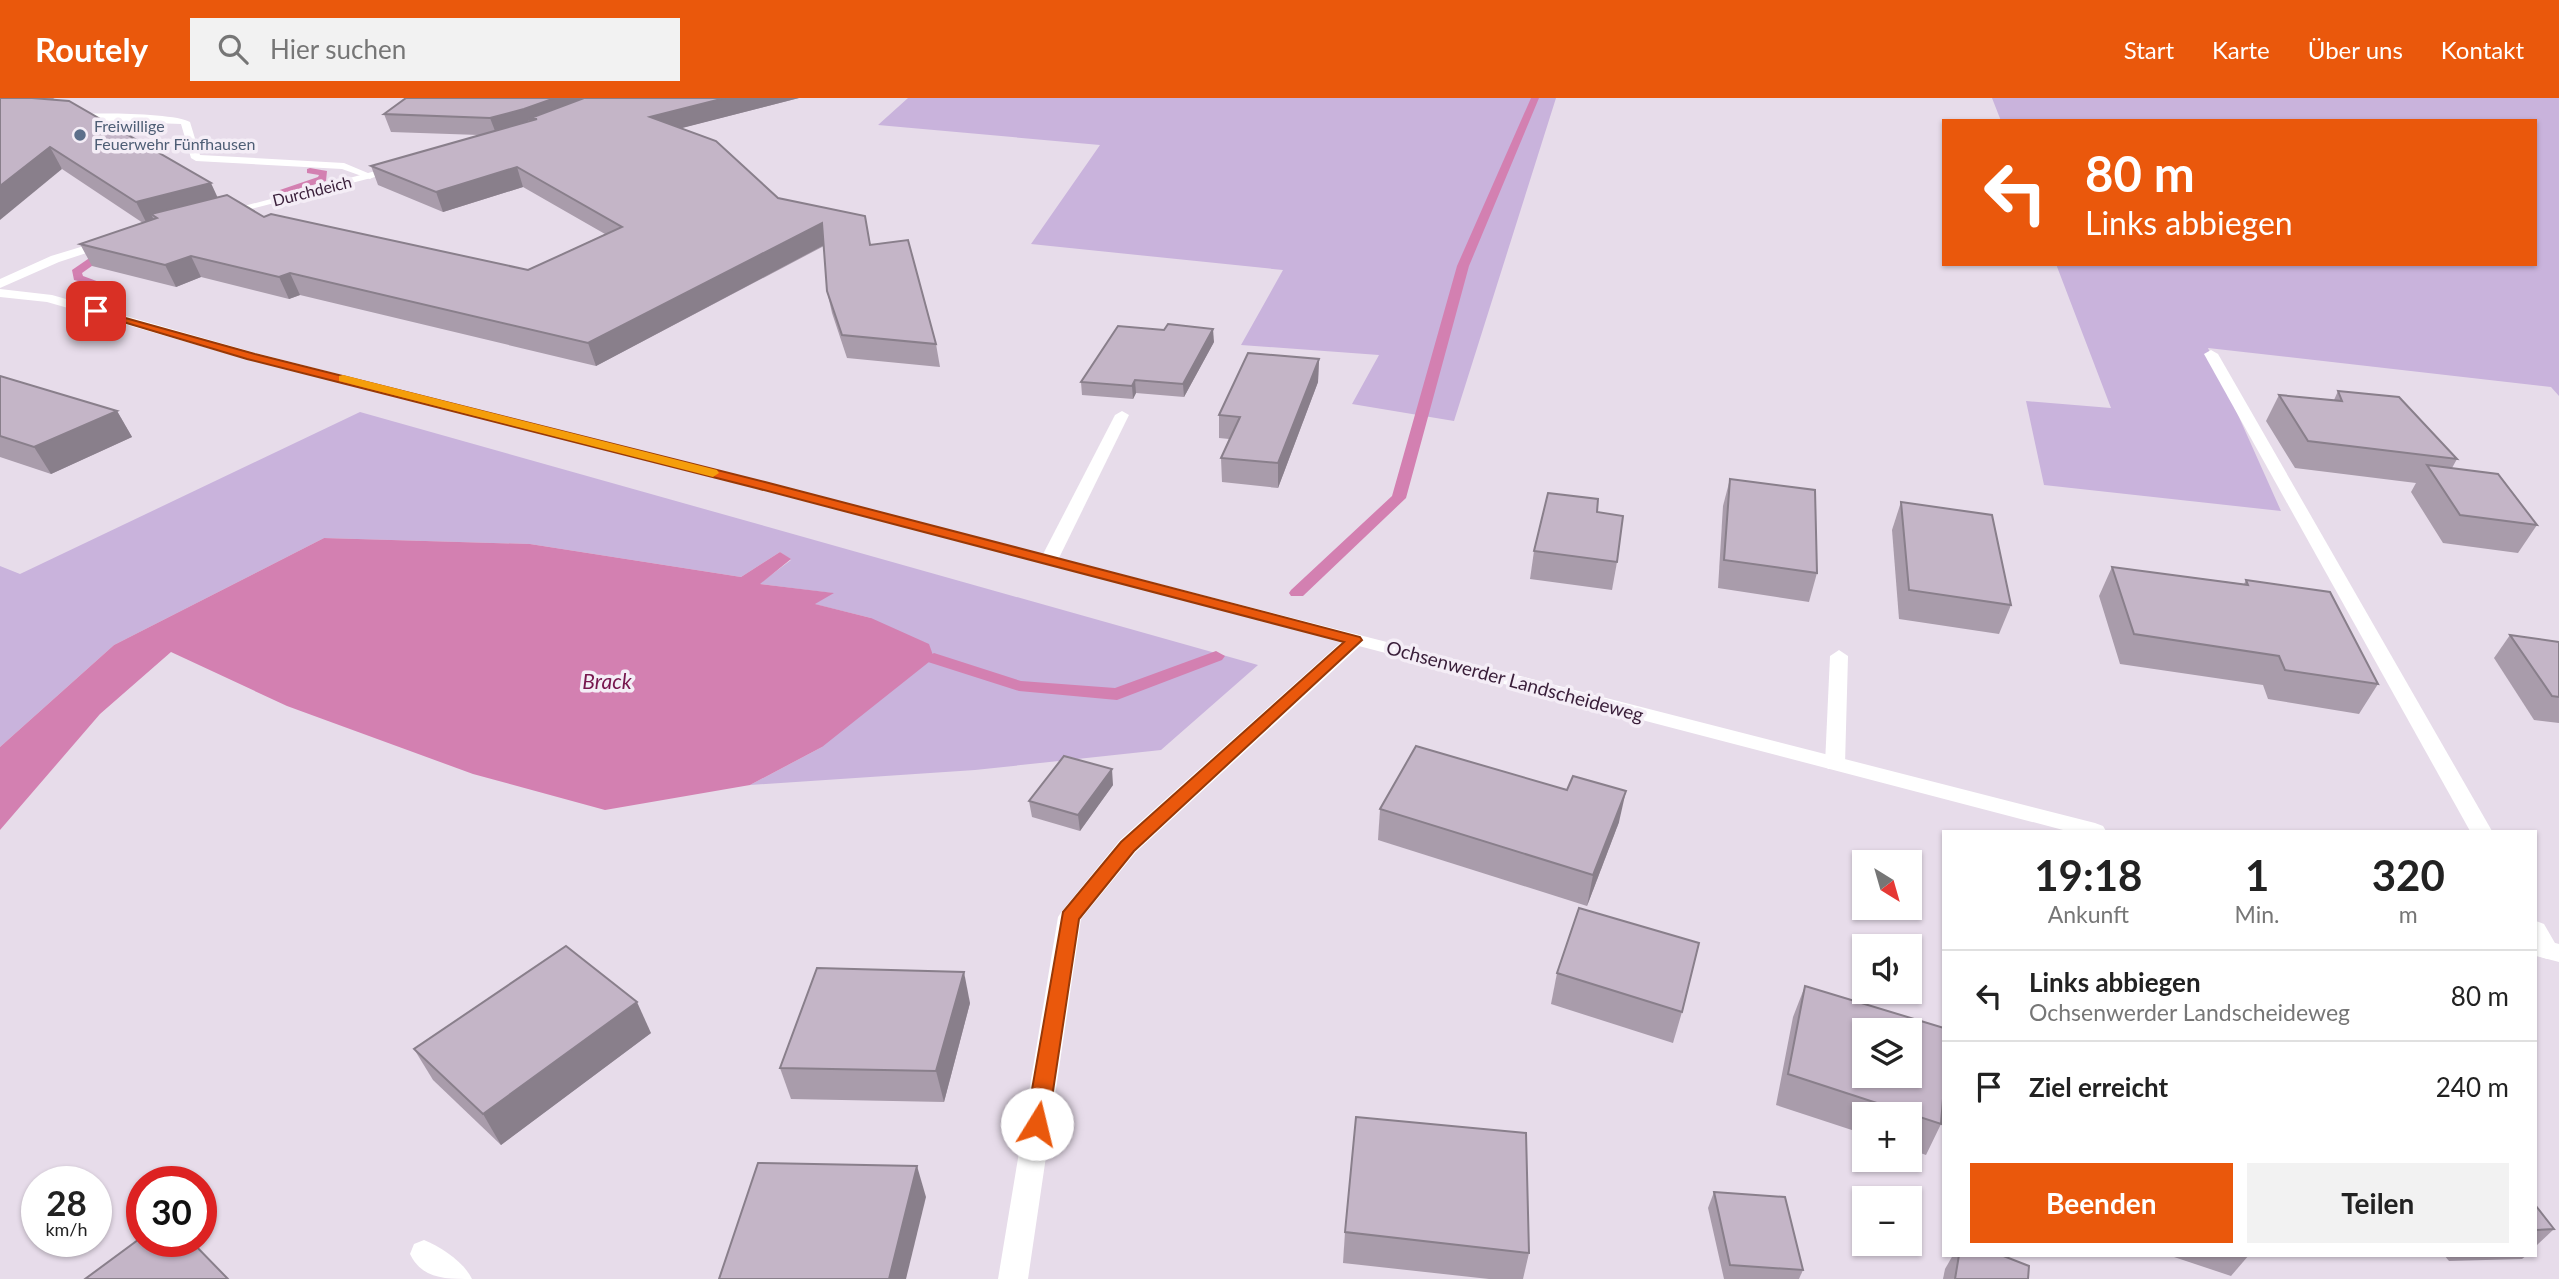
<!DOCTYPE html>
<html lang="de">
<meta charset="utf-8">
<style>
:root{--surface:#fff;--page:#f2f2f2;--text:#222;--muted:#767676;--line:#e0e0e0;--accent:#ea580c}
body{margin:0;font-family:Lato,sans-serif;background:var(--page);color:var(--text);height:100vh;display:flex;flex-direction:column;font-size:26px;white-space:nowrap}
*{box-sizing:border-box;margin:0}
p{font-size:23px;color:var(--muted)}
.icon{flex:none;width:38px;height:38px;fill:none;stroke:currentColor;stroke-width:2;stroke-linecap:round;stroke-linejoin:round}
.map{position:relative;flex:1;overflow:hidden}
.drawer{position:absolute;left:1942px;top:732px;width:595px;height:427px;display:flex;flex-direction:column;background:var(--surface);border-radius:0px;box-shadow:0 2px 5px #0004}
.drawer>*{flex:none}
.guide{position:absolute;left:1942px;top:21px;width:595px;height:147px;border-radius:0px;box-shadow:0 2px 5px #0004;background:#ea580c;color:#fff;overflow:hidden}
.needle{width:46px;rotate:143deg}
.fabs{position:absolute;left:1852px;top:752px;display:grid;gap:14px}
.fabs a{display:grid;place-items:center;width:70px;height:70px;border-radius:0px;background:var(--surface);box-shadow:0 2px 5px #0004;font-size:35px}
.speed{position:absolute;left:21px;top:1068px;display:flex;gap:14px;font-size:35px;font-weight:700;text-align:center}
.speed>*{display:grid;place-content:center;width:91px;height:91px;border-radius:50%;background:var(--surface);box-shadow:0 2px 5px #0004;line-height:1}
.speed small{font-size:18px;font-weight:400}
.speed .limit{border:10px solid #d22;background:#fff;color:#111}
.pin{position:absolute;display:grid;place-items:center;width:60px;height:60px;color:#fff;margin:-30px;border-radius:14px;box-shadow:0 4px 10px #0006}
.me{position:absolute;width:77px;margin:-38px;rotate:9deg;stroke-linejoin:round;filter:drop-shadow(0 0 5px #0008)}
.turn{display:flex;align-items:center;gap:24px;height:147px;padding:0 28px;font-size:32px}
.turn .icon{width:91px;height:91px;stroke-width:2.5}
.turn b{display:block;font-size:49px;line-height:60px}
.eta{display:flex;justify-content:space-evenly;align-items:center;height:119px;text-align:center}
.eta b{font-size:42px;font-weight:700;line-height:49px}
.button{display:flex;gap:14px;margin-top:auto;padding:14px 28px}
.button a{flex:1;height:80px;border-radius:0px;background:var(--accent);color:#fff;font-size:28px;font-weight:700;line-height:80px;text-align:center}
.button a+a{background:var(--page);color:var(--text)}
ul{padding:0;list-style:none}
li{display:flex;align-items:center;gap:21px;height:91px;padding:0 28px;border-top:2px solid var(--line)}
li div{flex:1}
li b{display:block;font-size:26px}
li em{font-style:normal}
header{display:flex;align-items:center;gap:42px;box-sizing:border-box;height:98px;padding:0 35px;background:var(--accent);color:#fff}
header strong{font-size:33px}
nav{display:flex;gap:38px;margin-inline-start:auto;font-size:24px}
.search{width:490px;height:63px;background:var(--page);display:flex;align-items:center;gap:18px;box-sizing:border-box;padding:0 24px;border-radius:0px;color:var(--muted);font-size:26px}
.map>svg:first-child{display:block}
.green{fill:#c9b3dc}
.water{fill:#d380b1}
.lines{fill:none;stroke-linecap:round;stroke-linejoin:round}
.stream{fill:#d380b1;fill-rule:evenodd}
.service{fill:#fff;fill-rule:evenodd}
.minor{fill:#fff;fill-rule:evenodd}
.tertiary{fill:#fff;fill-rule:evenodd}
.wall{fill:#a99cab}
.shaded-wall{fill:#897f8b}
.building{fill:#c4b5c7;stroke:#897f8b;stroke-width:2;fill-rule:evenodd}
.route{fill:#ea580c;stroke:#983908;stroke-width:2}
.slow{fill:#f59e0b}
.service-dot{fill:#5c6f8a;stroke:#f4edf6;stroke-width:2.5}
.labels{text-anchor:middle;stroke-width:7;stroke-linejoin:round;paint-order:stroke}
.far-service-label{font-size:16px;fill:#4e5e75;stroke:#f4edf6;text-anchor:start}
.far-street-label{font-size:16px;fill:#391e39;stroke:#f4edf6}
.street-label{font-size:19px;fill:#391e39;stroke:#f4edf6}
.water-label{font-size:21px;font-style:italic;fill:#77164e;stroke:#f4edf6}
</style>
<header>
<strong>Routely</strong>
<div class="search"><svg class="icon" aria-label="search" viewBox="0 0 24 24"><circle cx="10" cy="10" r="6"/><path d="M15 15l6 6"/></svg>Hier suchen</div>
<nav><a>Start</a><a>Karte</a><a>Über uns</a><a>Kontakt</a></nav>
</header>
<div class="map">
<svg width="2559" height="1181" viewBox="0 0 2559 1181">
<rect width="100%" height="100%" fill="#e7dcea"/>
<g class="green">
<polygon points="908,0 1556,0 1454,323 1352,306 1379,257 1241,247 1283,172 1031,146 1100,47 878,27"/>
<polygon points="1992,0 2559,0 2559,298 2551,289 2208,250 2281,413 2044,387 2026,303 2111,310 2056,166 2536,166 2536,23 2001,23"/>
<polygon points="360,314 1258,567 1161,652 975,672 750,687 822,649 871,520 814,506 832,495 759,486 791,462 780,454 741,479 530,446 324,440 114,547 0,649 0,468 20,476"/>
</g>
<polygon class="water" points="324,440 530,446 741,479 780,454 791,461 760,486 834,495 815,506 871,520 929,546 934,560 822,649 750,687 605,712 473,676 287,608 171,554 100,616 0,732 0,649 114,547"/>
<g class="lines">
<g class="stream">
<polygon points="1531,0 1539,0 1469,168 1406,400 1303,498 1291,498 1289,495 1291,492 1392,398 1457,168"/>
<polygon points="310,70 327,73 326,83 276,98 271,95 318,79 319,77 307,75 307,71"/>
<polygon points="112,153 116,154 116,158 96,165 82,175 83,178 102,185 102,189 74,182 72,172 88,161"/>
<polygon points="1216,553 1225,558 1222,562 1117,602 1019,593 928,564 925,560 934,555 1021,583 1115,590"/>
</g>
<g class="service">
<polygon points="2211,252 2218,256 2492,733 2470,733 2204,256"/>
<polygon points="1122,313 1129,317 1058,462 1049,467 1043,466 1040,462 1115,317"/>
<polygon points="1839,552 1848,558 1845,666 1842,671 1828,671 1825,666 1830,558"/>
<polygon points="2536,823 2544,826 2559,852 2555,858 2547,861 2539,858 2536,853"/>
</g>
<g class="minor">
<path d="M71,17C90,14 176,15 190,24L200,57L344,65L375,78L370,81L342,71L196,63L191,60L181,26L74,22L69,19Z"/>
<polygon points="1355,536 1362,538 1364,542 1362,546 1136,754 1081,821 1028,1181 998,1181 1058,819 1062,813 1120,742 1348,538"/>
<path d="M424,1142C441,1149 464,1164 472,1181C445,1181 422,1181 410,1156L414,1146Z"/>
</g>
<g class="tertiary">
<polygon points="398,67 403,70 402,72 224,118 218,115"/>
<polygon points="107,141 113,145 111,147 59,164 0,190 0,181 51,158"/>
<polygon points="0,191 52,197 256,255 2095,725 2103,728 2106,733 2067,733 754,390 246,261 47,204 0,199"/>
<polygon points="2536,840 2559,846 2559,864 2536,858"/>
</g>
</g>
<g class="wall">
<polygon points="0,0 53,0 218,100 264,119 528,172 605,136 523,89 443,114 378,87 371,68 479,37 391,34 384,16 406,0 799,0 681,30 778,100 870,147 936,246 940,269 847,260 832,215 827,193 824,148 596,268 300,197 289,201 201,179 176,189 92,168 80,146 143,125 62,71"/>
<polygon points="1214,244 1184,299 1136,295 1133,301 1082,297 1081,284"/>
<polygon points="1319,261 1318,284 1278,390 1222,384 1221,360 1229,341 1219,340 1219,317"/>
<polygon points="0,278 117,313 132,339 51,376 0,359"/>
<polygon points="2338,293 2457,361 2452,370 2537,427 2518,455 2443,445 2411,394 2416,385 2295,370 2266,323 2279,297 2334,302"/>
<polygon points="1730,381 1817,475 1809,504 1718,490 1723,408"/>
<polygon points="1901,404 2011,507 1999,536 1899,521 1892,432"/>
<polygon points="1597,414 1617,464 1612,492 1530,481 1534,453"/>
<polygon points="2112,469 2244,486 2246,482 2378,586 2359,616 2268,601 2263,587 2120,566 2099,498"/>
<polygon points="2510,537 2559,544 2559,625 2534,622 2494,560"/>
<polygon points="1113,687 1080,733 1032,719 1029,703"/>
<polygon points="1567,692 1619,724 1587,808 1378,742 1380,711"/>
<polygon points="1557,875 1682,914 1673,945 1551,906"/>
<polygon points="1805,888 1941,1026 1926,1057 1909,1051 1909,1017 1864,1017 1864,1036 1776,1007 1793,919"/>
<polygon points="970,905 944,1004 791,1001 780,970"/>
<polygon points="651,935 501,1047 433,982 414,951"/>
<polygon points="1714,1094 1803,1172 1799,1181 1724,1181 1708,1110"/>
<polygon points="2536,1108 2554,1131 2536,1148"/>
<polygon points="1345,1134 1529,1155 1523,1181 1489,1181 1343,1165"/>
<polygon points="1953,1157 2001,1157 2028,1181 1943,1181 1945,1171"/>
<polygon points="2168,1157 2249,1157 2231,1178"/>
<polygon points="2444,1157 2527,1157 2522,1161 2449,1163"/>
</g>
<g class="shaded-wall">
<polygon points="555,0 608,0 537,21 528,21 530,29 497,38 490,20"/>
<polygon points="725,0 799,0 655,37 650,19"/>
<polygon points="50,49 62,71 0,122 0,88"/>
<polygon points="517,69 523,89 443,114 436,94"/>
<polygon points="211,85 222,109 157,120 151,116 156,126 148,128 136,104"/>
<polygon points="822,125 826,146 596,268 588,245"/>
<polygon points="191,158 201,179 176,189 165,167"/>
<polygon points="290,175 300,197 289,201 279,179"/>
<polygon points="1213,231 1214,244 1184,299 1183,286"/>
<polygon points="1319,261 1318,284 1278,390 1278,365"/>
<polygon points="1135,282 1136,295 1133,301 1132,288"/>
<polygon points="117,313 132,339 51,376 34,349"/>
<polygon points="1112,671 1113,687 1080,733 1078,717"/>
<polygon points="1626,693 1619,724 1587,808 1593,777"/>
<polygon points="964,874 970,905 944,1004 936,973"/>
<polygon points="637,904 651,935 501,1047 483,1016"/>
<polygon points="917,1068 926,1099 906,1181 889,1181"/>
</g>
<g class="building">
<polygon points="0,0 32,0 69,3 211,85 136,104 50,49 0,88"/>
<polygon points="406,0 555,0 524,11 490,20 384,16"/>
<polygon points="584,0 725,0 650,19 716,43 778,100 865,118 870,147 908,142 936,246 842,237 827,193 822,125 588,245 290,175 279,179 191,158 165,167 80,146 157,120 151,116 227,97 264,119 271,116 528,172 622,129 517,69 436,94 371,68 537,21 528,21"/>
<polygon points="1168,226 1213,231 1183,286 1135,282 1132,288 1081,284 1118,228 1164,232"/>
<polygon points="1248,255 1319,261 1278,365 1221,360 1240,319 1219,317"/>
<polygon points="0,278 117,313 34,349 0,338"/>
<polygon points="2338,293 2399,299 2457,361 2308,343 2279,297 2342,303"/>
<polygon points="2427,367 2498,376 2537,427 2460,417"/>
<polygon points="1730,381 1815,392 1817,475 1724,462"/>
<polygon points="1548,395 1598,401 1597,414 1623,418 1617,464 1534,453"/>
<polygon points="1901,404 1992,417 2011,507 1909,492"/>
<polygon points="2112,469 2248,487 2246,482 2330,494 2378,586 2285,572 2279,558 2134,536"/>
<polygon points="2510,537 2559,544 2559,599 2552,598"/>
<polygon points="1416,648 1567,692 1573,678 1626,693 1593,777 1380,711"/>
<polygon points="1064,658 1112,671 1078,717 1029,703"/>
<polygon points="1579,810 1699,845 1682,914 1557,875"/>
<polygon points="566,848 637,904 483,1016 414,951"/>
<polygon points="817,870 964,874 936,973 780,970"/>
<path d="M1805,888L1944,930V988L1941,1026L1788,976ZM1864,933H1909V978H1864Z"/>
<polygon points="1356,1019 1526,1035 1529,1155 1345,1134"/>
<polygon points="758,1065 917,1068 889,1181 719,1181"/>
<polygon points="1714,1094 1785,1099 1803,1172 1730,1167"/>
<polygon points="2536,1108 2554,1131 2536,1132"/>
<polygon points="142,1139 142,1143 191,1143 228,1181 85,1181"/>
<polygon points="1959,1157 2001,1157 2029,1168 2028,1181 1955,1181"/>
</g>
<polygon class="route" points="93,211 255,256 765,384 1360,539 1362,542 1134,753 1079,821 1048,1026 1045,1033 1037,1035 1030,1033 1026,1026 1063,814 1121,744 1344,544 756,390 247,261 93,215"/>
<polygon class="slow" points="343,277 717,372 719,375 713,379 339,283 339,278"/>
<circle class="service-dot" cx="80" cy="37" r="7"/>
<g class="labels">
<g class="far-service-label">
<text x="94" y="34">Freiwillige<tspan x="94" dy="18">Feuerwehr Fünfhausen</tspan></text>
</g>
<g class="far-street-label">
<text transform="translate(312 93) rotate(-14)" y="6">Durchdeich</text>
</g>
<g class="street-label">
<text transform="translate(1515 583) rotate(15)" y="7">Ochsenwerder Landscheideweg</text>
</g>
<g class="water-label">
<text x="607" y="591">Brack</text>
</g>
</g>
</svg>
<div class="fabs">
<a><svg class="needle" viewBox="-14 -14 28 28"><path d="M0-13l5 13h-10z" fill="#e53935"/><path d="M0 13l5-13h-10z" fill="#767676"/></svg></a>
<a><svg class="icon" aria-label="sound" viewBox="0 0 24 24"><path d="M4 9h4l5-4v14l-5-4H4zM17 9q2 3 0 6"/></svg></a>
<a><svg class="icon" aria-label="layers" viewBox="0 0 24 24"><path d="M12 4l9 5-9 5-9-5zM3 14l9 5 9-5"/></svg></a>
<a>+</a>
<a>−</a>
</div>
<div class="speed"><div>28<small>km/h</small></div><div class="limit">30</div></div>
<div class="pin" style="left:96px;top:213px;background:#d93025"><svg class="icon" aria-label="arrive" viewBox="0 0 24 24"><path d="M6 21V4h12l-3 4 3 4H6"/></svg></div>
<svg class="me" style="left:1037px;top:1026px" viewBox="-20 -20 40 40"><circle r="19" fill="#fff"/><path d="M0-13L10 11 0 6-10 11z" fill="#ea580c"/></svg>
<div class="guide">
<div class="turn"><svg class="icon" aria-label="left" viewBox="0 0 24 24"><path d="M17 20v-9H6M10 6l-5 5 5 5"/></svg><div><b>80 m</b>Links abbiegen</div></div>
</div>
<section class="drawer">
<div class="eta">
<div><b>19:18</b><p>Ankunft</p></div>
<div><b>1</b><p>Min.</p></div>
<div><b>320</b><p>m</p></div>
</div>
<ul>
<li><svg class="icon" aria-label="left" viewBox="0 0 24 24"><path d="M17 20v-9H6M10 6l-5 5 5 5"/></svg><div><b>Links abbiegen</b><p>Ochsenwerder Landscheideweg</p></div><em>80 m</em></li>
<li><svg class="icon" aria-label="arrive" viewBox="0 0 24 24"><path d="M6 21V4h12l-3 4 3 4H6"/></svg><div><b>Ziel erreicht</b></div><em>240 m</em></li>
</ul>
<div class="button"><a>Beenden</a><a>Teilen</a></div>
</section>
</div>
